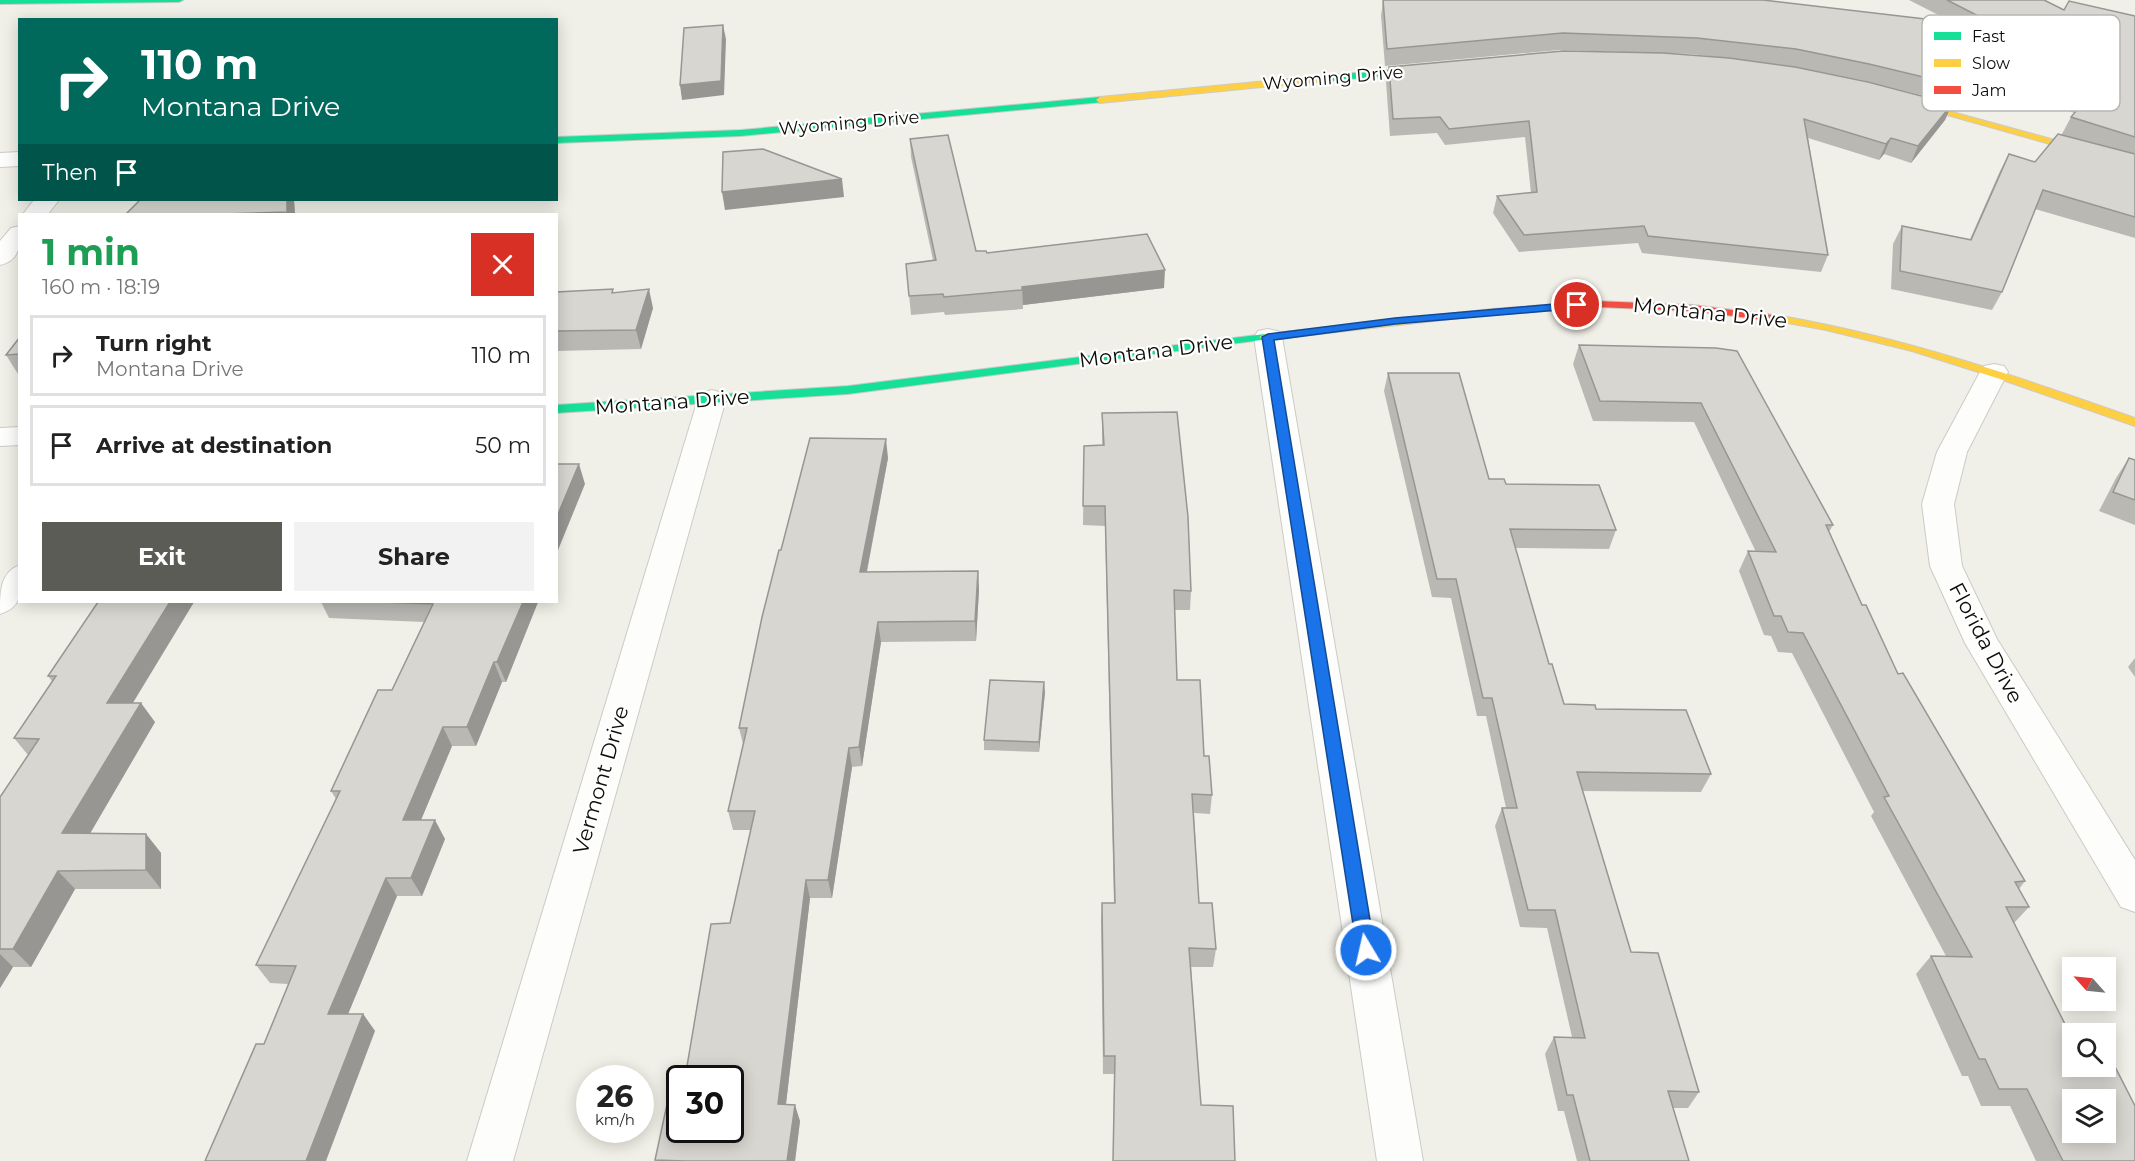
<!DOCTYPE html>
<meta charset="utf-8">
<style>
:root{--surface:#fff;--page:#f2f2f2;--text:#222;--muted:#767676;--line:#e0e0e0;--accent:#5c5c57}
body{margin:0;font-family:Montserrat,sans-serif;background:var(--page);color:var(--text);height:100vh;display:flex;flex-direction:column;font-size:22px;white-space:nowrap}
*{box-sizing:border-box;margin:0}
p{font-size:20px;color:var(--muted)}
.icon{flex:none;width:33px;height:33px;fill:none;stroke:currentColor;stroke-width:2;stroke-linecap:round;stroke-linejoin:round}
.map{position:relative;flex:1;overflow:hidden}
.drawer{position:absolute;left:18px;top:213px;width:540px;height:390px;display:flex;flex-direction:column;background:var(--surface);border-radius:0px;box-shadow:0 3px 15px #0003}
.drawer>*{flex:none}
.top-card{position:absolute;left:18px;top:18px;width:540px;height:183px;border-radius:0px;box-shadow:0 3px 15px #0003;background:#00695c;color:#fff;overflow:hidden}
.needle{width:39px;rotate:297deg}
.buttons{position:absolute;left:2062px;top:957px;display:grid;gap:12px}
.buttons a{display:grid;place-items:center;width:54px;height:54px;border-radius:0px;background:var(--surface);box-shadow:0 3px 15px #0003;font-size:30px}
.speed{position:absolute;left:576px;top:1065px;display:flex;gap:12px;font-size:30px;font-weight:700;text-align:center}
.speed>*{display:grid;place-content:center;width:78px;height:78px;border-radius:50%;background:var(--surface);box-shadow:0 3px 15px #0003;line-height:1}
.speed small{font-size:15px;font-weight:400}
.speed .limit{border:3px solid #111;border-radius:9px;background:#fff;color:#111}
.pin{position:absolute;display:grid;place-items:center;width:51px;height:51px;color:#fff;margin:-26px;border:3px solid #fff;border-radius:50%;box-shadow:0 2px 6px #0007}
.me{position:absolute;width:66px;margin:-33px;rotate:351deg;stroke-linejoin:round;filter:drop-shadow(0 0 4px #0008)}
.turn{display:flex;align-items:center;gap:21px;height:126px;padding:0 24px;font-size:27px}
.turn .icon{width:78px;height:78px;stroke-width:2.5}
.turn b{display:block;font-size:42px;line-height:51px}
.then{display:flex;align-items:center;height:57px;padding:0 24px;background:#0003;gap:12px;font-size:22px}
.round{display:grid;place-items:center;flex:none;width:63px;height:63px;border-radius:0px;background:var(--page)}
.summary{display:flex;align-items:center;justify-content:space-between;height:102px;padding:0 24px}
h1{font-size:36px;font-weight:700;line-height:45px;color:#1e9e55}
.cta{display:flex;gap:12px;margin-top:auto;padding:12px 24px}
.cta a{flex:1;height:69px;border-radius:0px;background:var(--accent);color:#fff;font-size:24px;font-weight:700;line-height:69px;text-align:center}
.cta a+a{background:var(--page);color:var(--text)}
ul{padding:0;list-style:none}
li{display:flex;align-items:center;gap:18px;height:81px;margin:0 12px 9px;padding:0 12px;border:3px solid var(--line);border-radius:0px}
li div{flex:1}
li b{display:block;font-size:22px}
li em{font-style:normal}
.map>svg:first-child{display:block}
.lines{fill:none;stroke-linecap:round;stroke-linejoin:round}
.street-casing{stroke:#cbcbc6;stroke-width:2}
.fast-casing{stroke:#cbcbc6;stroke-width:2}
.slow-casing{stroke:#cbcbc6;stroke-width:2}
.jam-casing{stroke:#cbcbc6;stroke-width:2}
.street{fill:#fdfdfc;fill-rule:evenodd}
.fast{fill:#16e098;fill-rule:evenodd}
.slow{fill:#ffcf43;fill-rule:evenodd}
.jam{fill:#f24e42;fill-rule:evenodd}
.wall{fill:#bab8b3}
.shaded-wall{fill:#979692}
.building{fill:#d8d6d0;stroke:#979692;stroke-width:1.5;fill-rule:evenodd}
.route{fill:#1a73e8;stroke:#114b97;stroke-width:1.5}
.labels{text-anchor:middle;stroke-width:4.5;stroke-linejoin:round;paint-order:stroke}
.far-street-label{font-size:18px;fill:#0d0d09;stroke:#fff}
.street-label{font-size:21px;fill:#0d0d09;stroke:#fff}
.key{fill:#fff;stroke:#b6b6b5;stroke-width:1.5}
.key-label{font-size:16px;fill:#0d0d09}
</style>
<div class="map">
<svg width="2135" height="1161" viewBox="0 0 2135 1161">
<rect width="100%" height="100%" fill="#f0f0e8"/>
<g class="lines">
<defs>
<g id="street">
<polygon points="20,152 20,166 0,167 0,153"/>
<polygon points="34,200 59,200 48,214 23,214"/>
<path d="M20,226C20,244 21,260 0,265V241L11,228Z"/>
<polygon points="1268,329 1278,331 1282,337 1423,1161 1377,1161 1254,337 1258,331"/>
<polygon points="1994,364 2004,366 2008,372 1967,452 1954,504 1962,566 1997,639 2135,860 2135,912 2121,907 1965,643 1930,566 1922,504 1937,452 1980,372 1984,366"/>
<polygon points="712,390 722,393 726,399 513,1161 467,1161 698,399 702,393"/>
<polygon points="20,427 20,445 0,446 0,428"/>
<path d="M20,565C20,587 26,606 0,614C0,592 0,572 20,565Z"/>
</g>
<g id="fast">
<polygon points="0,0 183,0 179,2 0,4"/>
<polygon points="1431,66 1435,69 1434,71 1320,82 1316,79 1320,76"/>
<polygon points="1100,97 1104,100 1103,102 741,136 556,143 556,137 741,130"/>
<polygon points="1265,334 1271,337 1269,339 848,394 556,413 556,405 848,386"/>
</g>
<g id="slow">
<polygon points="1320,76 1323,77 1323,81 1100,103 1096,100 1100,97"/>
<polygon points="1901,98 2135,162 2135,168 1901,102"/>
<polygon points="1492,309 1497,312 1496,314 1265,340 1259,337 1265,334"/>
<path d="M1781,316C1903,337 2019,377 2135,418V426L2000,379L1912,351L1826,330L1777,321V317Z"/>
</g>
<polygon id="jam" points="1596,301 1693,305 1781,316 1787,319 1781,322 1693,311 1596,307 1492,315 1487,312 1492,309"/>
</defs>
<use href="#street" class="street-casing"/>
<use href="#fast" class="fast-casing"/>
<use href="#slow" class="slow-casing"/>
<use href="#jam" class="jam-casing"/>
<use href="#street" class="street"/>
<use href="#fast" class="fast"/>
<use href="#slow" class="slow"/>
<use href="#jam" class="jam"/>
</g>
<g class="wall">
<polygon points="1383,0 1952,22 1909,0 2044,0 2064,10 2135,16 2135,238 2035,209 2002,292 1992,310 1891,289 1893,244 1902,226 1970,239 2000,171 2009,154 2035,162 2062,134 2071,117 2075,113 2054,107 2056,103 1976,81 1957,104 1862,80 1790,66 1737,59 1952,104 1945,120 1911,163 1884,154 1879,160 1808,138 1828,255 1821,272 1642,253 1638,243 1519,252 1493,213 1497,196 1531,193 1525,137 1445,145 1437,133 1390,136 1386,82 1389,67 1726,58 1691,54 1559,50 1385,66 1381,16"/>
<polygon points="910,139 976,251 1164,288 1023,305 1023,309 945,315 944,312 911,315 906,264 933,260 911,157"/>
<polygon points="140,200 294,200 295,214 126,214"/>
<polygon points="556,292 614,293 653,308 641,349 556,351"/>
<polygon points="20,337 20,374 18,374 6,355"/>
<polygon points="1579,345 1716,348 1833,525 1829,532 1862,605 1898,674 2025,881 2019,889 2029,907 2014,923 2070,1034 2135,1161 2036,1161 2010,1106 1981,1106 1968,1076 1962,1076 1916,974 1931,956 1946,956 1871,816 1874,812 1792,653 1778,652 1771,636 1764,635 1739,571 1748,551 1756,552 1694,422 1593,421 1573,364"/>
<polygon points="1388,373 1489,479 1506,484 1616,530 1609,549 1515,548 1549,664 1564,704 1596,709 1711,774 1701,792 1582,791 1631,952 1699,1092 1688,1108 1673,1108 1689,1161 1577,1161 1564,1111 1558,1111 1545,1054 1554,1037 1572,1037 1547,928 1520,927 1495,826 1502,808 1506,808 1486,716 1477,716 1451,598 1432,597 1384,391"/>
<polygon points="1102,413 1191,591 1190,610 1175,610 1177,680 1204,756 1212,795 1210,814 1194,813 1199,903 1216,949 1213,967 1191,967 1201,1105 1235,1161 1113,1161 1114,1074 1103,1074 1101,921 1102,903 1114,903 1105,526 1083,525 1084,446 1102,445"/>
<polygon points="888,458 867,572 978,571 979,590 976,641 881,642 862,766 852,767 832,898 810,898 786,1104 800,1121 795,1161 656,1161 655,1160 680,1130 730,923 751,830 733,830 728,811 743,744 739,728 781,550"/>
<polygon points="2129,458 2135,460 2135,525 2099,511 2116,478"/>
<polygon points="194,602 133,703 155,722 90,834 146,834 161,853 161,889 75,889 31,967 13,967 0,988 0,797 28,755 14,738 52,681 48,676"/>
<polygon points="321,602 538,602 506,682 502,682 476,746 452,746 421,820 445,839 422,896 397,896 348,1014 363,1014 375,1031 264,1044 288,984 270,983 256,965 336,799 331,791 392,690 424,622 329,618"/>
<polygon points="2135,658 2135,677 2128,667"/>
<polygon points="1045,692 1039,752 984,750 984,740"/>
</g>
<g class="shaded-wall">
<polygon points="723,25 726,39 724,95 682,100 680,85"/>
<polygon points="1983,64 1976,81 1957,104 1965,87"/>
<polygon points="1952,104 1945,120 1911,163 1918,146"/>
<polygon points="1891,138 1884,154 1879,160 1886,144"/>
<polygon points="842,179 844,197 725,210 722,192"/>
<polygon points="287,200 294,200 295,214 288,214 287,212"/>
<polygon points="1165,270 1164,288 1023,305 1022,287"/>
<polygon points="649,289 653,308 641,349 636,330"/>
<polygon points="886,439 888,458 863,591 860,572"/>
<polygon points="579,464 585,484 556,555 556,519"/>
<polygon points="978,571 979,590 976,641 975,621"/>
<polygon points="170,602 194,602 121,722 107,703"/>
<polygon points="523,602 538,602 506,682 497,662"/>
<polygon points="878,622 881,642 862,766 859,747"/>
<polygon points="494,662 502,682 476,746 467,727"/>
<polygon points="1044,682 1045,692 1039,752 1039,742"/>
<polygon points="141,703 155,722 79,852 62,833"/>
<polygon points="443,727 452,746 413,839 403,820"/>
<polygon points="849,748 852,767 832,898 828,880"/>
<polygon points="435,820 445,839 422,896 411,878"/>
<polygon points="146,834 161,853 161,889 146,870"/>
<polygon points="58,871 75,889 31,967 13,949"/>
<polygon points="386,878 397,896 341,1031 328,1014"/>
<polygon points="806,880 810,898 784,1121 778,1104"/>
<polygon points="0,954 13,967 0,988"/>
<polygon points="363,1014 375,1031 326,1161 306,1161"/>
<polygon points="795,1105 800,1121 795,1161 787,1161"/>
</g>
<g class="building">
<polygon points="1383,0 1763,0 2002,28 1947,0 2044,0 2064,10 2069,1 2135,16 2135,137 2071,117 2088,97 2063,90 2065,86 1983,64 1965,87 1869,64 1796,49 1697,38 1563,33 1387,49"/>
<polygon points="723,25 721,81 680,85 684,28"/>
<polygon points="1563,51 1663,53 1729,58 1795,67 1868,82 1952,104 1918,146 1891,138 1886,144 1804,119 1828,255 1648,236 1644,226 1524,235 1497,196 1537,192 1529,121 1449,129 1440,117 1393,119 1389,67"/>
<polygon points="2058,134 2135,154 2135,217 2043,190 2002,292 1900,271 1902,226 1971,240 2009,154 2035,162"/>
<polygon points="948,135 976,251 986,251 987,253 1147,234 1165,270 1022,287 1022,290 944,297 943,294 909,296 906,264 936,260 910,139"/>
<polygon points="763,149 842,179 722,192 723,152"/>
<polygon points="140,200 287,200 287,212 224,214 126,214"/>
<polygon points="613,289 612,293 649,289 636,330 556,331 556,292"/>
<polygon points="20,337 20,354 6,355"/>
<path d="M1579,345L1716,348L1737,351L1833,525H1826L1862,605H1866L1898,674L1903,673L2025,881L2015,882L2029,907H2006L2070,1034H2073V1066H2106V1049L2135,1106V1161H2063L2027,1089H1999L1985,1059H1979L1931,956L1972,957L1884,797L1889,796L1803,633L1788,632L1781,616H1774L1748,551L1776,552L1701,403L1600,401ZM2073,1100H2106V1132H2073Z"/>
<polygon points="1388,373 1459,373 1489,479 1504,479 1506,484 1599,485 1616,530 1510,529 1549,664 1552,664 1564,704 1595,705 1596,709 1686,710 1711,774 1577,772 1631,952 1658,953 1699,1092 1668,1091 1689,1161 1590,1161 1573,1095 1567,1095 1554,1037 1585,1038 1555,910 1528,910 1502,808 1517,808 1492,698 1483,698 1456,579 1437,579"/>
<polygon points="1177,412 1188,517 1191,591 1174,590 1177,680 1200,680 1204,756 1209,756 1212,795 1192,794 1199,903 1212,903 1216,949 1189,948 1201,1105 1233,1106 1235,1161 1113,1161 1115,1056 1104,1056 1102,903 1115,903 1105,506 1083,506 1084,446 1104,445 1102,413"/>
<polygon points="810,438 886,439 860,572 978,571 975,621 878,622 859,747 849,748 828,880 806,880 778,1104 795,1105 787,1161 684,1161 655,1160 669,1095 680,1095 680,1130 730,1130 730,1078 685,1078 711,924 730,923 755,811 728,811 747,728 739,728 762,617 779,550 781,550"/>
<polygon points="2129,458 2135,460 2135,500 2113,492"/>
<polygon points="556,464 579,464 556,519"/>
<polygon points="98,602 170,602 107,703 141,703 62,833 146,834 146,870 58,871 13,949 0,949 0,797 39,739 14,738 56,676 48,676"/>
<polygon points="382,602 523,602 497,662 494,662 467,727 443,727 403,820 435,820 411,878 386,878 328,1014 363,1014 306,1161 205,1161 256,1044 264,1044 296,966 256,965 340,791 331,791 378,690 392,690 433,604"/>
<polygon points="990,680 1044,682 1039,742 984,740"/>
</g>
<polygon class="route" points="1577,302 1583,305 1581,308 1395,324 1274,340 1375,950 1372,956 1366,958 1360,956 1357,950 1262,337 1268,334 1395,318"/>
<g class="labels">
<g class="far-street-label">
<text transform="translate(1333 78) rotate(-5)" y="6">Wyoming Drive</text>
<text transform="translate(849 123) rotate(-5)" y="6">Wyoming Drive</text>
</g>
<g class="street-label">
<text transform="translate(1710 313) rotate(6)" y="7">Montana Drive</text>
<text transform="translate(1156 351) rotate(-7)" y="7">Montana Drive</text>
<text transform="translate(672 402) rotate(-4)" y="7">Montana Drive</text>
<text transform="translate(1986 643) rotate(62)" y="7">Florida Drive</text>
<text transform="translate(601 780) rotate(-74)" y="7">Vermont Drive</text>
</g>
</g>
<rect x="1922" y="15" width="198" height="96" rx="9" class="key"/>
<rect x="1934" y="32" width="27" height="8" fill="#16e098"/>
<rect x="1934" y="59" width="27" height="8" fill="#ffcf43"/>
<rect x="1934" y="86" width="27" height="8" fill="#f24e42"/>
<g class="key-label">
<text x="1972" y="42">Fast</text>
<text x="1972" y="69">Slow</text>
<text x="1972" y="96">Jam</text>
</g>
</svg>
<div class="buttons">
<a><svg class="needle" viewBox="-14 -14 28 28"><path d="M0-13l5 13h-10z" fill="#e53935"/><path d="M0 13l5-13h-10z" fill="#767676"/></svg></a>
<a><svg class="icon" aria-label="search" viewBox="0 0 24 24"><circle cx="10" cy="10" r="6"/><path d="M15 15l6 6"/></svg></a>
<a><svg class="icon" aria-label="layers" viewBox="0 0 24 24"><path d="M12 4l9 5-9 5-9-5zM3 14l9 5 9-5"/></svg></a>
</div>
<div class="speed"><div>26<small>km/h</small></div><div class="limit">30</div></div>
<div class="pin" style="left:1577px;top:305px;background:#d93025"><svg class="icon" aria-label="arrive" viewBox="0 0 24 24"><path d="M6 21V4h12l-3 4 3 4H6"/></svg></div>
<svg class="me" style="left:1366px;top:950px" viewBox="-20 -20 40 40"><circle r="17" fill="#1a73e8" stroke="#fff" stroke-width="3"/><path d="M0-11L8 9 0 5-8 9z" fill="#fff"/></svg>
<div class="top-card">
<div class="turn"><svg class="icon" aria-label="right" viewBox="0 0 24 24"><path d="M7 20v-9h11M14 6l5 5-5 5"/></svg><div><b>110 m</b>Montana Drive</div></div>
<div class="then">Then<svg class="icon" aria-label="arrive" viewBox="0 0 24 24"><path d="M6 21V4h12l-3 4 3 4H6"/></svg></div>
</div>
<section class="drawer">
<div class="summary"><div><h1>1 min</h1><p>160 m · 18:19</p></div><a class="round" style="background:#d93025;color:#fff"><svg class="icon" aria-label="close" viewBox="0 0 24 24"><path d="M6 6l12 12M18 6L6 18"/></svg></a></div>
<ul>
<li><svg class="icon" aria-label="right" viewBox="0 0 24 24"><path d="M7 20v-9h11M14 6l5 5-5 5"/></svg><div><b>Turn right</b><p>Montana Drive</p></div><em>110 m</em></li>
<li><svg class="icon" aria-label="arrive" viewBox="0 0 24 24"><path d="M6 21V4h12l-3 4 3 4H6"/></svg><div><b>Arrive at destination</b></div><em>50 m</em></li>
</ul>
<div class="cta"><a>Exit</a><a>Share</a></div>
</section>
</div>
